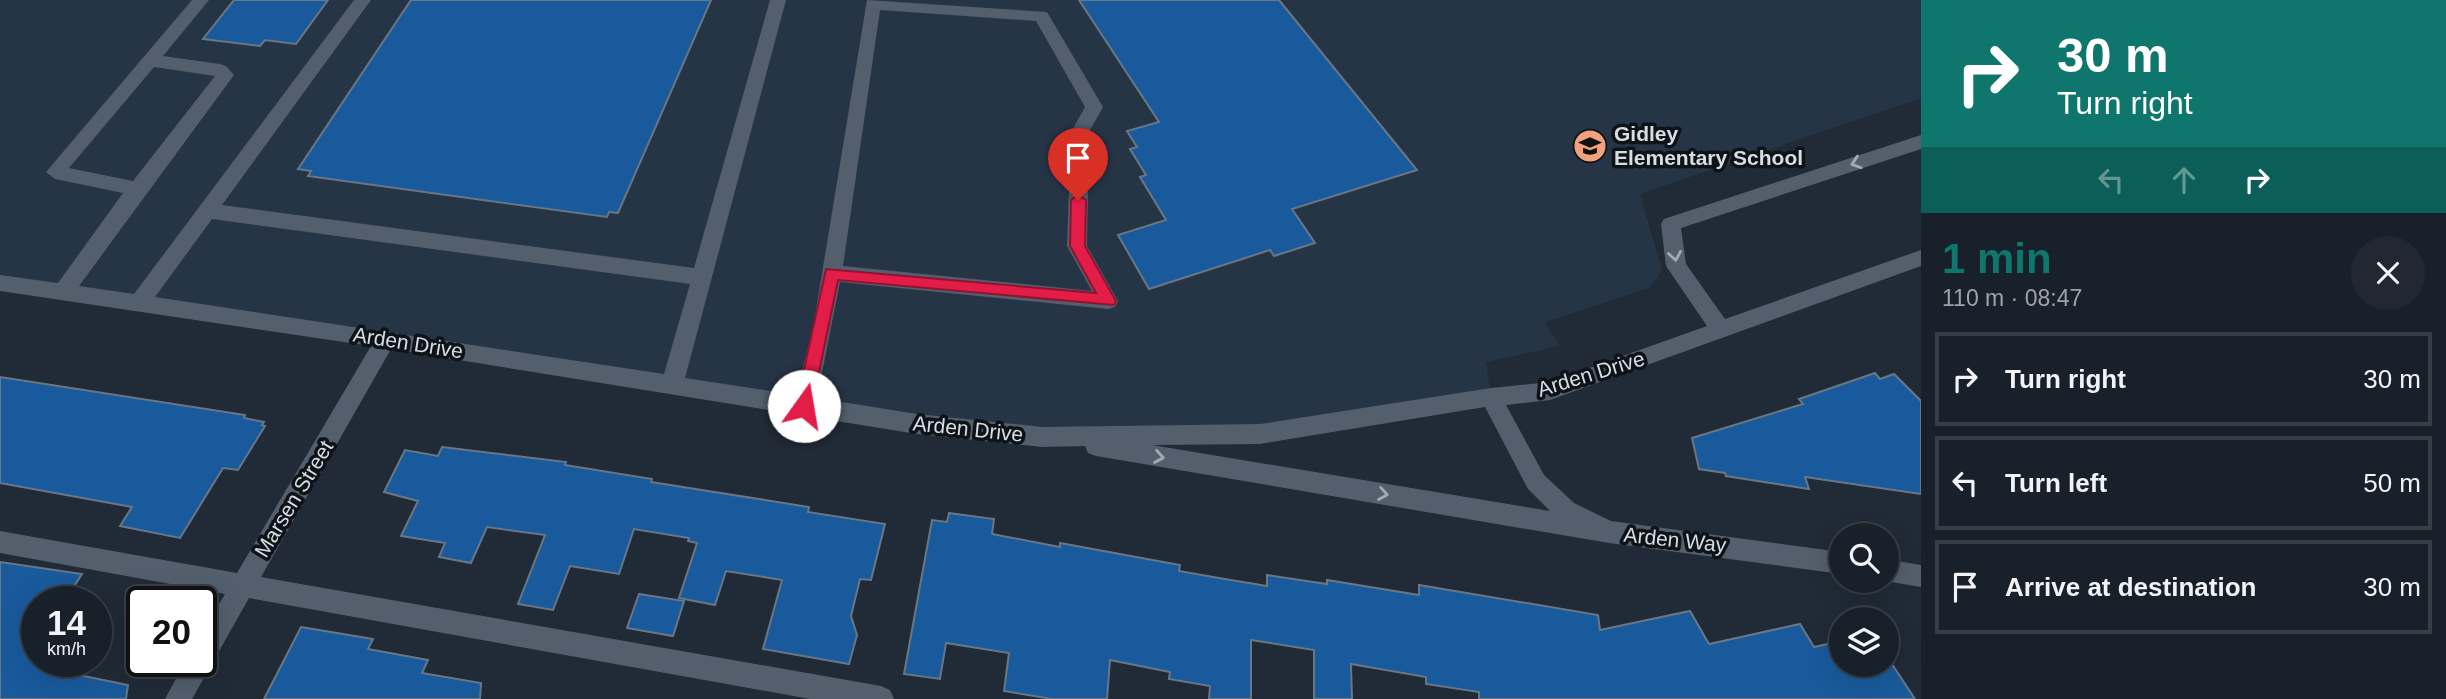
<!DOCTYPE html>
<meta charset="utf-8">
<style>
:root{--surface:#182029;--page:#212831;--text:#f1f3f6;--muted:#9fa3a8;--line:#363e46;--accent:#0f766e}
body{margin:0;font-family:Helvetica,sans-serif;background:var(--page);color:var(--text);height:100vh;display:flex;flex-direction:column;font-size:26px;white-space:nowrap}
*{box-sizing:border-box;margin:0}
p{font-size:23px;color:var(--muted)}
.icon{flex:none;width:38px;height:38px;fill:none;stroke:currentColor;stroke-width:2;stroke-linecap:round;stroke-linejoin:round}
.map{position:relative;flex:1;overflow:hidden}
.details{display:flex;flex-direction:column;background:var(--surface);width:525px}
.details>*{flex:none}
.banner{background:#0f766e;color:#fff;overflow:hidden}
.buttons{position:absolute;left:1829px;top:523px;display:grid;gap:14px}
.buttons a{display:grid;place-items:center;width:70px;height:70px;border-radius:50%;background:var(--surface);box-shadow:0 7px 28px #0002,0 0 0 2px var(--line);font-size:35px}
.speed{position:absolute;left:21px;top:586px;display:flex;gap:14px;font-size:35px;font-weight:700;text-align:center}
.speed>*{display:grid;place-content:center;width:91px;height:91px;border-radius:50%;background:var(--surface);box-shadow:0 7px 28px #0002,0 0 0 2px var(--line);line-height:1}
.speed small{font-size:18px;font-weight:400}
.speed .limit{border:4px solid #111;border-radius:10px;background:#fff;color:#111}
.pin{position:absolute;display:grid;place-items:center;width:60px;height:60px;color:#fff;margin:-72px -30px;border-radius:50% 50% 50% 0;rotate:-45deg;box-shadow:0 0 7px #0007}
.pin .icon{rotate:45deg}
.me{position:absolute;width:77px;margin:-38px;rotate:13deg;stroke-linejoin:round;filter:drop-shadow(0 0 5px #0008)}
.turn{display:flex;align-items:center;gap:24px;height:147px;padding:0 21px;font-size:32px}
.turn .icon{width:91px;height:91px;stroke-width:2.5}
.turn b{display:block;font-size:49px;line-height:60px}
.lanes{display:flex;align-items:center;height:66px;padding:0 21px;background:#0003;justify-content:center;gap:35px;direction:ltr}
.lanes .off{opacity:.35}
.round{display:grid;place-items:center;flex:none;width:74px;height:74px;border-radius:37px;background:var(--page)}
.headline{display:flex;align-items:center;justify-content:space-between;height:119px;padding:0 21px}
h1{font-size:42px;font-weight:600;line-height:52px;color:var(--accent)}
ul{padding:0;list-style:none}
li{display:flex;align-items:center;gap:21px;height:94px;margin:0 14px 10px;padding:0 7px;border:4px solid var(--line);border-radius:0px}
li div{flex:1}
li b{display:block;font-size:26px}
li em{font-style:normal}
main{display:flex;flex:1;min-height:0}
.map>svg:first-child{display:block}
.built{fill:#263546}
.building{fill:#195a9c;stroke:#697684;stroke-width:2}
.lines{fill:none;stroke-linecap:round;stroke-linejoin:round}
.minor{fill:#535f6d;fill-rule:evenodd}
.oneway{stroke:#a2abb5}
.route{fill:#e11d48;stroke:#92132f;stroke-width:2}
.labels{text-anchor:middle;stroke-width:7;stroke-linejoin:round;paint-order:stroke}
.poi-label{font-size:21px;font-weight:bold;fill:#d6dde5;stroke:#0e1318;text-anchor:start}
.street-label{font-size:21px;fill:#d6dde5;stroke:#0e1318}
</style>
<main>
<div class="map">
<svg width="1921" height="699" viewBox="0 0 1921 699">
<rect width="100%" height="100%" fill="#202b37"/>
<polygon class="built" points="0,0 1921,0 1921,98 1640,194 1662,270 1650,288 1545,322 1559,346 1486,362 1491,397 1260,434 1043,437 0,280"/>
<g class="building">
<polygon points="234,0 328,0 296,44 265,40 260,46 203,39"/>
<polygon points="411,0 711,0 618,213 609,212 607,217 308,176 311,171 298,169"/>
<polygon points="1079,0 1279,0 1417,170 1292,209 1315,243 1274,256 1270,250 1149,289 1118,235 1166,220 1140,177 1146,175 1130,149 1137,147 1127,131 1159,122"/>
<polygon points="1875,373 1880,379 1894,374 1921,401 1921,494 1805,477 1809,489 1726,476 1725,473 1699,469 1692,438 1803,404 1799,399"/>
<polygon points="0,377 245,415 244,418 264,422 262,425 265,426 238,470 223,468 180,538 120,526 132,507 0,483"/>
<polygon points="442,447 566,462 565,465 652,479 651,482 809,507 808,512 885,524 871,580 860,579 851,616 857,635 849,664 763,649 782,580 726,571 715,605 679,598 697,543 688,541 689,538 634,529 619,574 570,566 553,610 518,604 545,535 487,527 471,563 439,557 445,543 401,536 418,501 384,492 405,450 438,456"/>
<polygon points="949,513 994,519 992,534 1060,547 1060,543 1180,565 1179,571 1219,578 1267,586 1267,575 1327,584 1327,580 1419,595 1419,585 1598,615 1600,630 1690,611 1709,644 1800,624 1814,647 1841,641 1841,665 1886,665 1886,655 1915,699 1479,699 1479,692 1426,684 1426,677 1351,664 1352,699 1314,699 1314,650 1251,640 1251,699 1209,699 1210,686 1169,679 1170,672 1110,660 1107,699 1052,699 1004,691 1009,653 946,643 940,679 904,674 932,520 947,522"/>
<polygon points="0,562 82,574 64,602 37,602 37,662 81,662 74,674 128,685 126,699 0,699"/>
<polygon points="639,594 684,601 673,636 627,628"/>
<polygon points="301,627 373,639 368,649 428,660 422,673 481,683 480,699 264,699"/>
</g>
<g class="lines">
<g class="minor">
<path d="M192,0H209L163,56L220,64L226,66L234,75L79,286L134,294L354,0H371L222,205L694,268L770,0H786L685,378L796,395L813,328L867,0L1047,12L1103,107L1089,132L1087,246L1118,301L1115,307L1108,309L840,282L817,398L917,414L1043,427L1260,424L1491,388L1550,382L1707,326L1666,266L1661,224L1664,219L1921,135V149L1681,228L1686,264L1725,319L1921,250V266L1550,400L1506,405L1544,475L1574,503L1611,521L1841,552V574L1609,543L1096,456L1088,453L1085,446L1043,447L917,434L391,349L261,577L881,686L890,690L894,699H810L249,598L192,699H165L185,662H201V634L225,594L0,553V531L237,573L371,346L0,291V275L58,283L123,193L55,179L46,172ZM880,10L1036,21L1085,107L1071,132L1067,246L1092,291L843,266ZM154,67L215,76L133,181L69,168ZM212,219L690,284L664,374L155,297ZM1485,407L1528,489L1550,511L1152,445L1260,444Z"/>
<polygon points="1886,559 1921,565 1921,587 1885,581"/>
</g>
</g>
<defs><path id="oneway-chevron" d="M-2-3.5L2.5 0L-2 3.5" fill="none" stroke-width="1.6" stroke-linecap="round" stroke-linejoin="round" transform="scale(1.75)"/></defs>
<g class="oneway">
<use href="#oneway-chevron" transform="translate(1856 163) rotate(162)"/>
<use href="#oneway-chevron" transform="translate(1675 256) rotate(81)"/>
<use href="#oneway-chevron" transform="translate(1159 457) rotate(10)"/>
<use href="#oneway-chevron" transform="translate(1383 494) rotate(10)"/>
</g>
<polygon class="route" points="1078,195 1086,200 1085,246 1116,301 1114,305 838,280 812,406 810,411 798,411 796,406 826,269 1096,293 1070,246 1071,200"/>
<defs>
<symbol id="school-disc" viewBox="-11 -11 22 22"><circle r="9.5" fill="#f1a17e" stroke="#0e1318"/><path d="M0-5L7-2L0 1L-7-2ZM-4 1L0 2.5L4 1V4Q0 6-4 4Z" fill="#111"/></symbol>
</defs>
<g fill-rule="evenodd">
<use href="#school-disc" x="1571" y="127" width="38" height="38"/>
</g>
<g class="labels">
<g class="poi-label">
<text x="1614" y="141">Gidley<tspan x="1614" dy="24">Elementary School</tspan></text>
</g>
<g class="street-label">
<text transform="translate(408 343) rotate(9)" y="7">Arden Drive</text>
<text transform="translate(1591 374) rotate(-17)" y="7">Arden Drive</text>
<text transform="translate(968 429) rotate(6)" y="7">Arden Drive</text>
<text transform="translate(294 499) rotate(-59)" y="7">Marsen Street</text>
<text transform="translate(1675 540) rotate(6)" y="7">Arden Way</text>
</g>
</g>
</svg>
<div class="buttons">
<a><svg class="icon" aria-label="search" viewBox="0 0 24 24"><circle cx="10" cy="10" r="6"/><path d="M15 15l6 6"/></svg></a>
<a><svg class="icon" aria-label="layers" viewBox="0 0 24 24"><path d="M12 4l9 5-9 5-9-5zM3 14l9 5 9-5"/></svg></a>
</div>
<div class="speed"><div>14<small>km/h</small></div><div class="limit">20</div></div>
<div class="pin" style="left:1078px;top:200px;background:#d93025"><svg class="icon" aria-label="arrive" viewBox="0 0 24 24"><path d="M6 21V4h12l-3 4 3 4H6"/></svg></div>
<svg class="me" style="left:804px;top:406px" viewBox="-20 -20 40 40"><circle r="19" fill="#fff"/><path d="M0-13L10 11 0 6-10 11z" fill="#e11d48"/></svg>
</div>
<section class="details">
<div class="banner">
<div class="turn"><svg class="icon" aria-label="right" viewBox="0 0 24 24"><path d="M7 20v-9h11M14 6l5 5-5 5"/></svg><div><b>30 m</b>Turn right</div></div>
<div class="lanes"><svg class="icon off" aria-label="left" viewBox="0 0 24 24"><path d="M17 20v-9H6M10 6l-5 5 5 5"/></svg><svg class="icon off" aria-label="ahead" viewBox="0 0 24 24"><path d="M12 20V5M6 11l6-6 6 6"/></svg><svg class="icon" aria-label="right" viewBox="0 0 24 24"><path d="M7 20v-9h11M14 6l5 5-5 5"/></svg></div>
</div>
<div class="headline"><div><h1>1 min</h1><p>110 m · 08:47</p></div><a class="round"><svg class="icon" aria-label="close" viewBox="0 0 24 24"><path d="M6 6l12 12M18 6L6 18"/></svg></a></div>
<ul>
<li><svg class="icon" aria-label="right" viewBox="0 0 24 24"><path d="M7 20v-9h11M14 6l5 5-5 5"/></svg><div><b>Turn right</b></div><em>30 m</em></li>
<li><svg class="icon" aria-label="left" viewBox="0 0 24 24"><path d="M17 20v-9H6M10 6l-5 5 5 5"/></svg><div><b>Turn left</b></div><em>50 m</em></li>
<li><svg class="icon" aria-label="arrive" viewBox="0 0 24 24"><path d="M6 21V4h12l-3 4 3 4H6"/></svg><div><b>Arrive at destination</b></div><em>30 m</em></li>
</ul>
</section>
</main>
